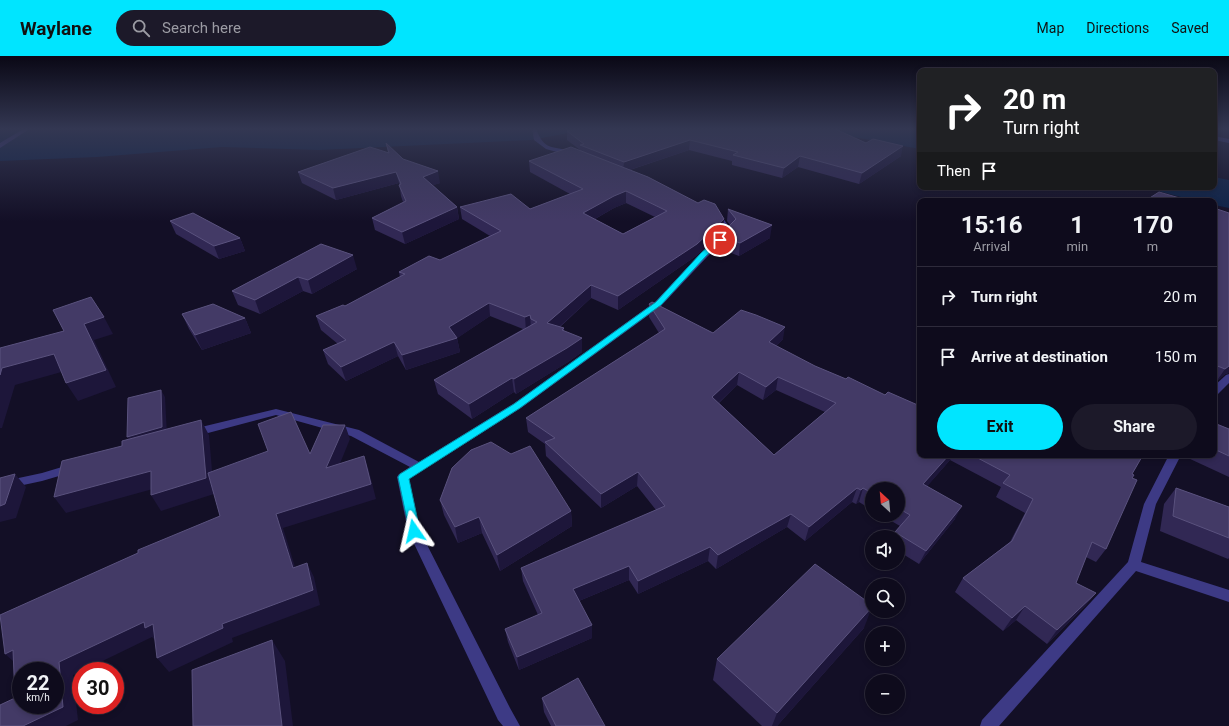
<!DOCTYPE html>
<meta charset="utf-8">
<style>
:root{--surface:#0e0b1c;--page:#1c1929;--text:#f1f3f6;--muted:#9b9ba3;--line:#2e2b3b;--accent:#00e5ff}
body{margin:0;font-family:Roboto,sans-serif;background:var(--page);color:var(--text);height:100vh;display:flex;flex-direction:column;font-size:15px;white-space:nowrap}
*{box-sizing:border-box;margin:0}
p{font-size:13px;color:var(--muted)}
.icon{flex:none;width:22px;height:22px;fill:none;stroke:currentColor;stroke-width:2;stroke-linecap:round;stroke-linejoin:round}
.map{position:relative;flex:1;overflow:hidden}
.details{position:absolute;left:917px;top:142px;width:300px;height:260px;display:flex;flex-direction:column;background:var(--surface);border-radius:8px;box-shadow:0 2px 6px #0003,0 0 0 1px var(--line)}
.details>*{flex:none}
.top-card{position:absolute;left:917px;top:12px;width:300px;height:122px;border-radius:8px;box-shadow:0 2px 6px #0003,0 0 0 1px var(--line);background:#202124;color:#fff;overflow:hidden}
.needle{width:26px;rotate:334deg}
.tools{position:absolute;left:865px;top:426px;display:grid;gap:8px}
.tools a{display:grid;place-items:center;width:40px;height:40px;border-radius:50%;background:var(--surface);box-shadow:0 2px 6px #0003,0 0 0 1px var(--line);font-size:20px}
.speed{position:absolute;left:12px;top:606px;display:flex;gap:8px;font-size:20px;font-weight:700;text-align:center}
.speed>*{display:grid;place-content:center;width:52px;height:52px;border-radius:50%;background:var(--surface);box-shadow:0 2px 6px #0003,0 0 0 1px var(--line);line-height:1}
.speed small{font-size:10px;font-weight:400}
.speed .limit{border:6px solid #d22;background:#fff;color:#111}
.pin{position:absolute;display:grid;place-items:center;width:34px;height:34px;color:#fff;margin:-17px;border:2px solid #fff;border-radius:50%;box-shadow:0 1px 4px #0007}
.me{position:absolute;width:44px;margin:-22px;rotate:349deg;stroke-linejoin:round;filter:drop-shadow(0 0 3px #0008)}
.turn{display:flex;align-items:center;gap:14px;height:84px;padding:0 20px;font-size:18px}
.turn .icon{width:52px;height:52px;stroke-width:2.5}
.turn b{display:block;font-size:28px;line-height:34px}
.then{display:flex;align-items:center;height:38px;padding:0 20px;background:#0003;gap:8px;font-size:15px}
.eta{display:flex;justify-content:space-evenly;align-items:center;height:68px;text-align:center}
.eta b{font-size:24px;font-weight:700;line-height:28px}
.primary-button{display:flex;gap:8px;margin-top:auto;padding:8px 20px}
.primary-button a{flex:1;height:46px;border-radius:24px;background:var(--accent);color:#111;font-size:16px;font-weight:700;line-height:46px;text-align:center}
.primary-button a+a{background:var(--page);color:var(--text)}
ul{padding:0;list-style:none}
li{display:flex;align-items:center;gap:12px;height:60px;padding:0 20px;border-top:1px solid var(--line)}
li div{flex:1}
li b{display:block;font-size:15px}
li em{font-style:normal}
header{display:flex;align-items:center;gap:24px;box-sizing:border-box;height:56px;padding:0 20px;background:var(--accent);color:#111}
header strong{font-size:19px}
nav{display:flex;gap:22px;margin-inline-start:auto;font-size:14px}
.search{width:280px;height:36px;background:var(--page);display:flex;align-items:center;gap:10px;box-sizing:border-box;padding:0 14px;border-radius:22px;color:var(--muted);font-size:15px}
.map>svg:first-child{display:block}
.water{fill:#0c2248}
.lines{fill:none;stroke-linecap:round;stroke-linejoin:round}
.minor{fill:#3d3a85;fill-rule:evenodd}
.tertiary{fill:#3d3a85;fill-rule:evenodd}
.wall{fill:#312854;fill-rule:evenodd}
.shaded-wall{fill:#1d163a}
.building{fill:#433a66;stroke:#5a527e;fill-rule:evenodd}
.route{fill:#00e5ff;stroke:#0095a6}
</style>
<header>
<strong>Waylane</strong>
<div class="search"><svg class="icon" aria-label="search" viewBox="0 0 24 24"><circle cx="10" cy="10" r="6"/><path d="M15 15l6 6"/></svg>Search here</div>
<nav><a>Map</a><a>Directions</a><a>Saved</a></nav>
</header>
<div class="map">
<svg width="1229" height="670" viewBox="0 0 1229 670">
<rect width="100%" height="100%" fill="#130f26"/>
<g class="water">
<polygon points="29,72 595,72 531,84 319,94 222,91 97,101 0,105 0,73"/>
<polygon points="804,72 920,72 920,93"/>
<polygon points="1214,121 1229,124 1229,152 1214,149 1214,145 1196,145 1143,131 1214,131"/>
</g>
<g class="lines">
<g class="minor">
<path d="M532,72H536C545,99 556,87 574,98L571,100L546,93L534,84Z"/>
<polygon points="1214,80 1229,83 1229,87 1214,84"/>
<polygon points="717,156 719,157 733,176 707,201 661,250 521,352 409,423 420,475 510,652 520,670 503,670 498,664 408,475 397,421 399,418 410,411 351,380 276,359 193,381 189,380 188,377 189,374 193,373 276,353 359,374 419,406 513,348 655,246 701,197 725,176 714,158"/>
<polygon points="1229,318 1229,327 1218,338 1214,339 1214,330 1226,319"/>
<polygon points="1169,399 1181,399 1156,448 1141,506 1229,534 1229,546 1136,515 999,670 980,670 982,664 1128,506 1144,448"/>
<polygon points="72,408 76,409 78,412 76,415 42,425 0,434 0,426 42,417"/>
</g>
<polygon class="tertiary" points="25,72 31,72 0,92 0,87"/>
</g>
<g class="wall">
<path d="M567,75L866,87L901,100L859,128L798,111L782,122L732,109V105L689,94L630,114L724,163L723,176L696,200L618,254L591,242L560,271L564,272V275L582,296L568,306L516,338L514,336L472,363L438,338L434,324L523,273L490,260L457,282L460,296L406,314L398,300L346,325L328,308L323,294L338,288L321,274L316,260L345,250L400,221L399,216L440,204L490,180L462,163L460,151L530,153L570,138L530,116L529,105L580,94L567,84ZM626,147L655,161L623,178L595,163L614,152Z"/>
<polygon points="386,87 403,103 440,127 433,129 457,151 459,163 405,188 375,174 372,162 403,146 401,140 399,127 336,144 302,127 298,116 388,97"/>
<polygon points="1214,152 1229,157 1229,317 1225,318 1216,326 1214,326"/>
<polygon points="728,153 770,182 739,200 718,192 720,179 730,169 727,165"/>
<polygon points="170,165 240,182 245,195 219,203 176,178"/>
<polygon points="321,188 357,213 312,238 303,235 260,258 238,249 232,235"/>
<path d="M649,248L713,277L783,283L776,290L920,399H1143L1132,418L1106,493L1096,506L1086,501L1076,527L1096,537L1085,550L1047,588L1016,564L1003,575L955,536L963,522L1010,486L1025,457L996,441L1001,431L950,404L927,430L955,463L919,508L898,495V481H893L895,476L900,470L881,459H898V433H872V454L859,446L856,448L852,446L805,485L787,471L716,513L708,505L638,538L629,524L579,545L592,582L519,614L508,586L505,573L538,559L523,525L521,512L656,454L637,430L601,452L546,400L545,388L528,376L526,362L659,277L649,261ZM737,329L763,344L776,334L825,356L774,399L719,347Z"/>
<polygon points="182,258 245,262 251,277 202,294 189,273"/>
<polygon points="1214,367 1229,373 1229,421 1188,402 1190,399 1214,399"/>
<polygon points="1176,432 1229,451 1229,502 1228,503 1160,475 1164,448"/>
<polygon points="440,444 571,455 572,470 500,515 482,477 458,487 444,459"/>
<polygon points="864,572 777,670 762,670 713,624 717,603"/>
<polygon points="542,642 605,670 551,670 544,656"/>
</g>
<g class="shaded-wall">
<polygon points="690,84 689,94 623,116 624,106"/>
<polygon points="903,90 901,100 859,128 862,117"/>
<polygon points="800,100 798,111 782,122 784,112"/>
<polygon points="438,115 440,127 425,132 423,121"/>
<polygon points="396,116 399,127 336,144 333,132"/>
<polygon points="626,135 626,147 614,152 584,169 583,157 614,140"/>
<polygon points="457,151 459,163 405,188 402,176"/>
<polygon points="724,163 723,176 696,200 618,254 618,240"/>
<polygon points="772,169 770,182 739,200 740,187"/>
<polygon points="240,182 245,195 219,203 214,190"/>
<polygon points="353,199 357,213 312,238 308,224"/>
<polygon points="298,221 303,235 260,258 255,244"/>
<polygon points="591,229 591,242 548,281 547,267"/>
<polygon points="489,247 490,260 456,283 457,282 460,296 406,314 402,299"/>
<polygon points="530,259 531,273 526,275 525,261"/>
<polygon points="104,261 113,278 94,284 116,331 78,345 66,327 84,268"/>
<polygon points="245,262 251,277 202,294 195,279"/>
<polygon points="785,271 783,283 766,299 769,286"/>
<polygon points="582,282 582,296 568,306 516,338 514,323"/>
<polygon points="394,286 398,300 346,325 341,311"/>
<polygon points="54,298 65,315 15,329 2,372 0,372 0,319 2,312"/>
<polygon points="1229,310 1229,317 1225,318 1216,326 1225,313"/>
<polygon points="739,316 737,329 711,354 712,341"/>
<polygon points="778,321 776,334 763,344 766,331"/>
<polygon points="512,322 514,336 472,363 469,348"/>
<polygon points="161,334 165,341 167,379 132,389 127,381"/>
<polygon points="201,364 209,379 214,438 161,455 151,439"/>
<polygon points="345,369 350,383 332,427 326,412"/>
<polygon points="949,399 953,399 950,404 917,442 923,428"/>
<polygon points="364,400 369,415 376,443 283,472 300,527 293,512 276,458"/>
<polygon points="151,415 160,431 66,457 54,441"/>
<polygon points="638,416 637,430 601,452 601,438"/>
<polygon points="15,418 26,431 16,462 0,466 0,450"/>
<polygon points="857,432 852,446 805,485 809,471"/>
<polygon points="863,432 859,446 856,448 861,434"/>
<polygon points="962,450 955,463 919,508 926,495"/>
<polygon points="571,455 572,470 500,515 497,499"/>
<polygon points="791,458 787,471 716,513 718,499"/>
<polygon points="479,461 482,477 458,487 455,471"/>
<polygon points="710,491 708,505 638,538 638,525"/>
<polygon points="307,507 314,521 320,549 232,582 233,586 169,616 157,602 222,568"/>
<polygon points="629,510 629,524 574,547 573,533"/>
<polygon points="1096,537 1085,550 1047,588 1057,574"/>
<polygon points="1025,550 1016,564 1003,575 1012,562"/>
<polygon points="872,551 864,572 777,670 772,670 777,657"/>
<polygon points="144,566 153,568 157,586 152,581 82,615 81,615 81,616 73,619 78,664 66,670 23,670 59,606"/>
<polygon points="592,569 592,582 519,614 517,601"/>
<polygon points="272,584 285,605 293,670 282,670"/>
<polygon points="13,594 21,612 5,598"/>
</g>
<g class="building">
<polygon points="585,72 833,72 866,87 873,83 903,90 862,117 800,100 784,112 733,99 738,96 690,84 624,106 580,89 584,88 567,75"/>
<polygon points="386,87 403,103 438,115 423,121 457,151 402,176 372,162 406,145 399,129 401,128 396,116 333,132 298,116 370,91 389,97"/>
<path d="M571,91L648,121L698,147L704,144L715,148L724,163L697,188L618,240L591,229L547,267L564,272L562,274L582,282L567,292L514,323L512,322L469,348L434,324L537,266L531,263L530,259L525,261L489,247L449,271L457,282L402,299L394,286L341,311L323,294L346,284L316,260L343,249L345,250L405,218L399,216L429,200L440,204L501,175L460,151L511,138L530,153L583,133L529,105ZM626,135L667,155L623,178L583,157L614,140Z"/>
<polygon points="1159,136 1190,145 1145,145"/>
<polygon points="1214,152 1229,157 1229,310 1225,313 1215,309 1214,310"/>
<polygon points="728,153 772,169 740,187 720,179 736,163"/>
<polygon points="193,157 240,182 214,190 170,165"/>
<polygon points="321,188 353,199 308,224 298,221 255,244 232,235"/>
<polygon points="91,241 104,261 84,268 106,314 66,327 54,298 2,312 0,319 0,292 64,275 53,254"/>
<path d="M652,246L713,277L741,254L756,259L785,271L769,286L815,310L846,323L848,321L885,339L888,336L920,350V399H949L923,428L962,450L926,495L895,476L910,459L898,452V433H872V437L863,432L861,434L857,432L809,471L791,458L718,499L710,491L638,525L629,510L573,533L592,569L517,601L505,573L542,557L521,512L665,450L638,416L601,438L545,386L555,382L526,362L665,273L649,248ZM739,316L766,331L778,321L836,347L774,399L712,341Z"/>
<polygon points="213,248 245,262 195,279 182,258"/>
<polygon points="161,334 162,371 127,381 128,342"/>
<path d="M291,356L310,398L323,369H345L326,412L364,400L371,428L276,458L293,512L307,507L313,534L222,568L223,572L157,602L153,568L145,572L144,566L59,606L63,651L23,670H0V649L15,642L13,594L5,598L0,559L138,497V494L220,460L208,417L268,395L258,368ZM21,615H55V649H21Z"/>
<polygon points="201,364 206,422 151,439 151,415 54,441 62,405 122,390 122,385"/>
<polygon points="1214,367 1229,373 1229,400 1214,393"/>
<polygon points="491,386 511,398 530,390 571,455 497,499 479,461 455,471 440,444 452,412 471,394"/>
<polygon points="972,399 1143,399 1132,418 1134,419 1132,422 1137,424 1106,493 1092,486 1076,527 1096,537 1057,574 1025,550 1012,562 963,522 1012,485 1033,443 1003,427 1010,419"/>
<polygon points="15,418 5,448 0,450 0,422"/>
<polygon points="1176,432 1229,451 1229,482 1173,460"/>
<polygon points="815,508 872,549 872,551 777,657 717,603"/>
<polygon points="272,584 282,670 193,670 192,614"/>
<polygon points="578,622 605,670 556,670 542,642"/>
</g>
<linearGradient id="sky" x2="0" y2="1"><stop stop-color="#0a0815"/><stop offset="0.44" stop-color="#333752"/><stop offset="1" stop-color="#333752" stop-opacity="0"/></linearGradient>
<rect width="1229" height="165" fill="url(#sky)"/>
<polygon class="route" points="718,182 724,184 706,200 661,249 520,352 409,423 420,475 418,478 414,480 410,478 398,421 400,418 514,348 656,246 701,197"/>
</svg>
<div class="tools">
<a><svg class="needle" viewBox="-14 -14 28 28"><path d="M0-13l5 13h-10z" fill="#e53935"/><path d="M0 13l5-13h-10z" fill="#9b9ba3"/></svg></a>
<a><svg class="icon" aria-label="sound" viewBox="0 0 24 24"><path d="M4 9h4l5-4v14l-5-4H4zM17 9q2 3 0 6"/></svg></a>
<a><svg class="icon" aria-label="search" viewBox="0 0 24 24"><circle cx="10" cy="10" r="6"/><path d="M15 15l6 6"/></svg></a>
<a>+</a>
<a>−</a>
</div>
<div class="speed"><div>22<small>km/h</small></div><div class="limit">30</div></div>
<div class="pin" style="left:720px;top:184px;background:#d93025"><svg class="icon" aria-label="arrive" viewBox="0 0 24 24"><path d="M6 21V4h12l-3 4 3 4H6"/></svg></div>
<svg class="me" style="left:414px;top:475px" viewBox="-20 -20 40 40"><path d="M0-17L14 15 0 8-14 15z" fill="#00e5ff" stroke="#fff" stroke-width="4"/></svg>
<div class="top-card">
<div class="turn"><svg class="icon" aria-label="right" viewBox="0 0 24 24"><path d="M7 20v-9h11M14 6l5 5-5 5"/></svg><div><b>20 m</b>Turn right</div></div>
<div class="then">Then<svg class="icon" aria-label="arrive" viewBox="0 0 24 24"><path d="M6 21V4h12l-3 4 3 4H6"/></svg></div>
</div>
<section class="details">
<div class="eta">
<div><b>15:16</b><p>Arrival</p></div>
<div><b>1</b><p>min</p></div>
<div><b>170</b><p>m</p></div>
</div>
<ul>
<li><svg class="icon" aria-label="right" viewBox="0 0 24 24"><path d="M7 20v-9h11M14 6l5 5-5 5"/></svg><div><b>Turn right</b></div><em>20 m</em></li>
<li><svg class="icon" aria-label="arrive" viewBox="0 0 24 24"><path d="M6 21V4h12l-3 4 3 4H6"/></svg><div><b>Arrive at destination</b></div><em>150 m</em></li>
</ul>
<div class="primary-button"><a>Exit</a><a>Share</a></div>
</section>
</div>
